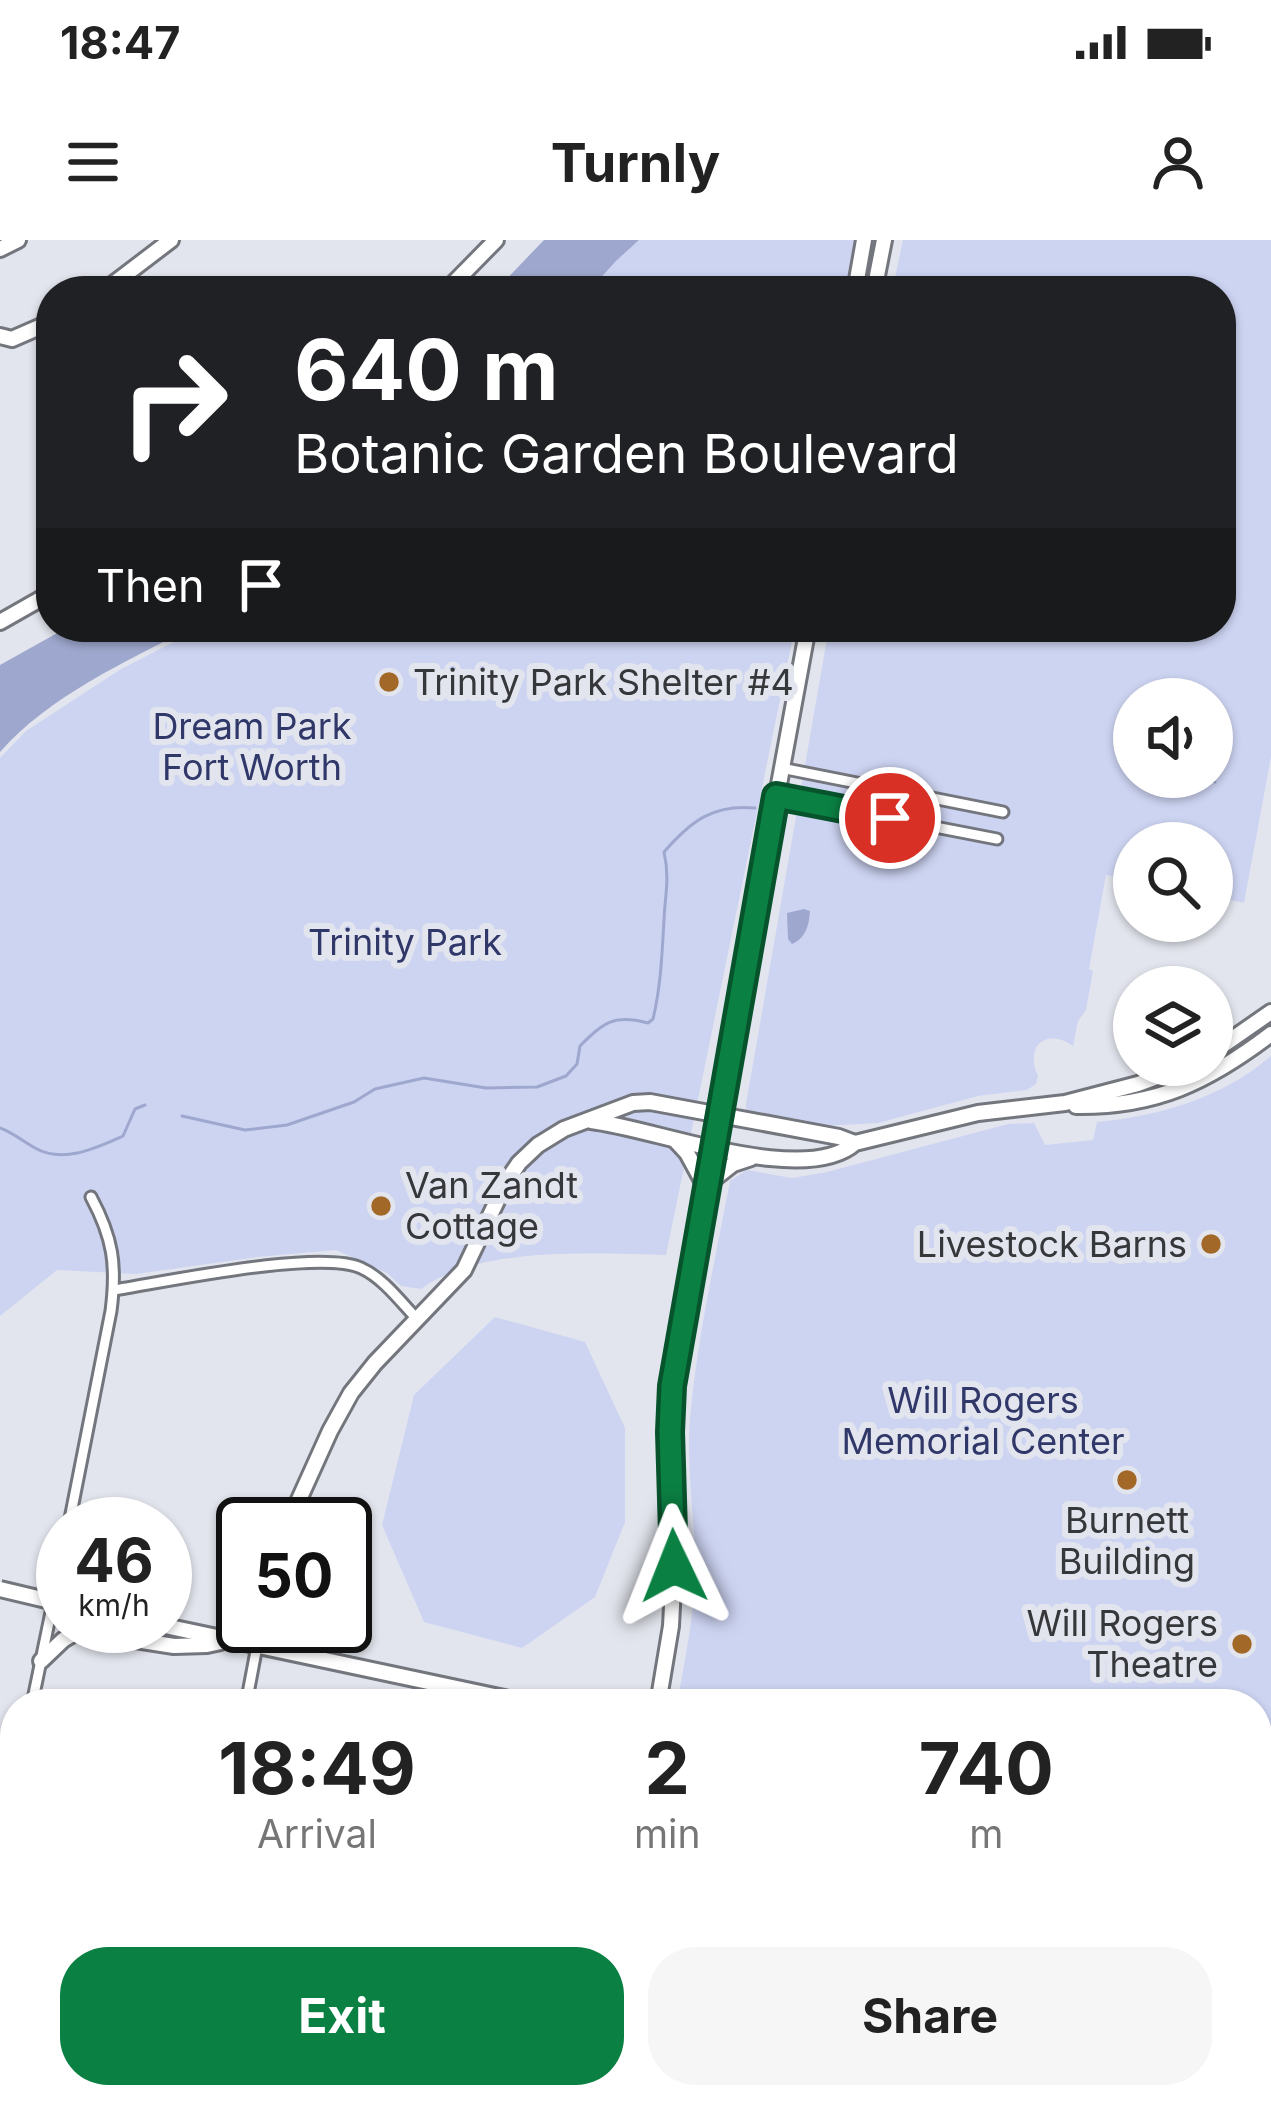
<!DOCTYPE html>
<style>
:root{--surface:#fff;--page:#f6f6f6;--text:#222;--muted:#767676;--accent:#0b8043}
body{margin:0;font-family:Inter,sans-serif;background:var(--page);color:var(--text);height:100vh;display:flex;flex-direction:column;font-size:45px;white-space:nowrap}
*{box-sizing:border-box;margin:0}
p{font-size:39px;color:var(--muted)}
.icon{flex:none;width:66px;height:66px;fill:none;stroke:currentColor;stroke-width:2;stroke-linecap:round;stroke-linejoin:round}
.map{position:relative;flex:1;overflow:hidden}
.side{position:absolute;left:0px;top:1449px;width:1272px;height:420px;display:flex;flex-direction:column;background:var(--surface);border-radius:48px 48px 0 0;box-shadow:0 3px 9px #0004}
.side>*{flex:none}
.hud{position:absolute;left:36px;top:36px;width:1200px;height:366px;border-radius:48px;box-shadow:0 3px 9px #0004;background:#202124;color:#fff;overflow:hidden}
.fabs{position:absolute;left:1113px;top:438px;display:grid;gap:24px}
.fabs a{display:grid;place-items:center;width:120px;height:120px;border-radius:50%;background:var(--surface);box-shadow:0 3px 9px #0004;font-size:60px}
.speed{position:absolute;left:36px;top:1257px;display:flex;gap:24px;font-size:60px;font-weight:700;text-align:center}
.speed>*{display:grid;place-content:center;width:156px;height:156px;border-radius:50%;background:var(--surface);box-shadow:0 3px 9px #0004;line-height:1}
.speed small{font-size:30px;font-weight:400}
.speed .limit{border:6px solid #111;border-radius:18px;background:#fff;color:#111}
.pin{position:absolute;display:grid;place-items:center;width:102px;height:102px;color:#fff;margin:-51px;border:6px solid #fff;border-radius:50%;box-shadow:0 3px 12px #0007}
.me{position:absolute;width:132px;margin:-66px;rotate:358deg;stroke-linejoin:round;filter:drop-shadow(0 0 9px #0008)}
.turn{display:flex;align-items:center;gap:42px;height:252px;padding:0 60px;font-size:54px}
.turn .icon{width:156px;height:156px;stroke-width:2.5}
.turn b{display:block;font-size:84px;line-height:102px}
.then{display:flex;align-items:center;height:114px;padding:0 60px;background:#0003;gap:24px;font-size:45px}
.eta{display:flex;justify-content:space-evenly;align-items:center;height:204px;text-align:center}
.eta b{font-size:72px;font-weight:700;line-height:84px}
.button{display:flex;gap:24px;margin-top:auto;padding:24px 60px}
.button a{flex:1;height:138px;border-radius:48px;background:var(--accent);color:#fff;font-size:48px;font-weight:700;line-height:138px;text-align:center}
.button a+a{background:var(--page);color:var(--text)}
.status{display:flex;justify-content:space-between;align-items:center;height:84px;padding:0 60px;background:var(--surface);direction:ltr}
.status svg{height:33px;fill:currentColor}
header{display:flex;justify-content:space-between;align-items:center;height:156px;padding:0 60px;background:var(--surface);font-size:54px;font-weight:700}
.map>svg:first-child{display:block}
.green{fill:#cdd4f2;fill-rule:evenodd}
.water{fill:#9ea7cd}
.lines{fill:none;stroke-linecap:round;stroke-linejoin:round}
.stream{stroke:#9ea7cd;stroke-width:3}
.street-casing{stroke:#74767d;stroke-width:15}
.secondary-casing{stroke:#74767d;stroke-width:20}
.street{stroke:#fff;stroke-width:9}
.secondary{stroke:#fff;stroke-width:14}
.secondary-bridge-casing{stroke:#74767d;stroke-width:20;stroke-linecap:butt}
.secondary-bridge{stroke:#fff;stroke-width:14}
.route-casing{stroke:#07532c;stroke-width:30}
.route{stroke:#0b8043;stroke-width:21}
.poi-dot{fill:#a26827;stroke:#e3e5ee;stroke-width:4.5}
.labels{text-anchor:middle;stroke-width:12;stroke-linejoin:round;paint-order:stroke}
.poi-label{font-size:36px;fill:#36373a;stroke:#e3e5ee;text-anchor:start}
.park-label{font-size:36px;fill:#303769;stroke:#e3e5ee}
</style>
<div class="status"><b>18:47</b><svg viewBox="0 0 49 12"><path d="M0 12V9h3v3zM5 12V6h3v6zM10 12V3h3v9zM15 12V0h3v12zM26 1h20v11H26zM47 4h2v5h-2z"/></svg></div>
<header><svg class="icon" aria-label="menu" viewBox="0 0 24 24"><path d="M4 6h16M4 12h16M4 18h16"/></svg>Turnly<svg class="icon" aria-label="person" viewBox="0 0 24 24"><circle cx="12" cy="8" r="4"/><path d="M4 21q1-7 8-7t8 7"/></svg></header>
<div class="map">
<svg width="1271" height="1869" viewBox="0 0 1271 1869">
<rect width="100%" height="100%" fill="#e3e5ee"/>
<g class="green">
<polygon points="639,0 857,0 847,51 590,51 616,21"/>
<path d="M903,0H1271V517L1244,663L1212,656V603H1134V640L1106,635L1089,729L1093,731L1086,770L1078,781L1073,806C1046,787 1024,807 1038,836L1036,844L1027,850L978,856L878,883L824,886L751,875L746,871V864L829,387H1221V51H892ZM1134,459H1212V537H1134Z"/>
<path d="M203,387H795L666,1015C595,1014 481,1005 421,1049L401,1046L387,1033L336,1010L257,1017L136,1034L57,1030L0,1076V518L26,491L121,429Z"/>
<path d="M1271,816V1601L1257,1598V1464H677C685,1419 695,1373 695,1327C695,1277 686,1228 690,1179C697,1099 715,1020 730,941L747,930L792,938L827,932L1008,884L1034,883L1045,905L1093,900L1097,882C1160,876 1222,858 1271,816Z"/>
<polygon points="495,1077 585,1102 625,1188 625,1282 595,1357 522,1408 424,1382 382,1285 414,1155"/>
<polygon points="1257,1627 1271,1630 1271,1770 1257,1774"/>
<polygon points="592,1854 958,1854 900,1869 586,1869"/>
</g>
<g class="water">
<polygon points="544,0 639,0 616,21 589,51 495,51"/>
<path d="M68,387H193C127,421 49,456 0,512V425Z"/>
<path d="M804,669L810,671C809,685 806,698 792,704L788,699L787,673Z"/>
</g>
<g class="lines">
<g class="stream">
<polyline points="1205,537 1215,542"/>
<path d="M182,876L245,890L287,885L354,862L375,849L424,838L486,848L537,847L566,836L577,824L580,806C604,782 614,774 648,783L653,779C661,745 662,714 664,680C665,654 670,639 664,612C691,581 713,564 755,568"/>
<path d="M0,888C13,893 23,901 35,908C63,924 96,908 123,896L135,869L145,865"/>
</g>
<defs>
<g id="street">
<polyline points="781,528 1003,572"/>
<polyline points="775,556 997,599"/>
<path d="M114,1050C165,1042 320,1009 361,1028C383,1038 400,1061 416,1078"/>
<path d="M69,1284L111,1071C117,1025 113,998 91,957"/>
<polyline points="32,1464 63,1314"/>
<polyline points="246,1464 257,1406"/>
<polyline points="460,1464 462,1450"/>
<polyline points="0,1615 15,1546"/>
<polyline points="0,1741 15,1744"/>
<polyline points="543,1854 564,1858"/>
<polyline points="1156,1854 1156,1869"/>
<polyline points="161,1869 164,1854"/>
<polyline points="375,1869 378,1854"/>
<polyline points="872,1869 875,1854"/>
<polyline points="1084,1869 1087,1854"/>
</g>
<g id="secondary">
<polyline points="0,9 18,0"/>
<polyline points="104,51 171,0"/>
<polyline points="446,51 496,0"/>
<polyline points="855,51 864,0"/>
<polyline points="874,51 884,0"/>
<polyline points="0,96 12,99 51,82"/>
<polyline points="0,382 51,353"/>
<polyline points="1212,813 1271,772"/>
<path d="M1076,866C1156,867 1208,842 1271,794"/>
<path d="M591,881C654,888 804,948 855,903L978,873L1065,863L1138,844L1190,825"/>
<polyline points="676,901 687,913 705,946"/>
<polyline points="705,946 733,924 751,918"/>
<polyline points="288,1284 330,1191 351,1153 375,1123 464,1030 506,942 519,923 538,905 564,889 633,863 650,862 839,897 855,903"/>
<polyline points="165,1386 532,1464"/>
<polyline points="41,1421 63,1400 78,1391 174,1406 207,1405 221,1402"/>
<polyline points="658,1464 671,1386 674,1326 669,1193 672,1146 705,946 808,387"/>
<polyline points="1257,1609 1271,1612"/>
<polyline points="1257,1622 1271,1625"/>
<polyline points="1257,1779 1271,1775"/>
<polyline points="1257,1798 1271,1794"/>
<polyline points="557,1869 566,1854"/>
<polyline points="579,1869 585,1854"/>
<polyline points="922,1869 977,1854"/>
<polyline points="999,1869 1054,1854"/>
</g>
</defs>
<use href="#street" class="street-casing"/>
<use href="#secondary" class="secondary-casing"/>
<use href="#street" class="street"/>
<use href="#secondary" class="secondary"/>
<defs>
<polyline id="secondary-bridge" points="0,1349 63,1364"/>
</defs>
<use href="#secondary-bridge" class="secondary-bridge-casing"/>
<use href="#secondary-bridge" class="secondary-bridge"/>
</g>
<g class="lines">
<defs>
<polyline id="route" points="674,1326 670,1192 672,1146 776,556 890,578"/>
</defs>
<use href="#route" class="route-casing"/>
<use href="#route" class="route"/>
</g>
<g class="poi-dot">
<circle cx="389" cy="442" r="12"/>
<circle cx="381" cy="966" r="12"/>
<circle cx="1211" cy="1004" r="12"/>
<circle cx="1127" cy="1240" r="12"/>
<circle cx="1242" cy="1404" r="12"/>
</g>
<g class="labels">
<g class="poi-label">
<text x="413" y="455">Trinity Park Shelter #4</text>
<text x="405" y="958">Van Zandt<tspan x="405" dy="41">Cottage</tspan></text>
<text x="1187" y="1017" text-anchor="end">Livestock Barns</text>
<text x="1127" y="1293" text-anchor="middle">Burnett<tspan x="1127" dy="41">Building</tspan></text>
<text x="1218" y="1396" text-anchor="end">Will Rogers<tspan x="1218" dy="41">Theatre</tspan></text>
</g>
<g class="park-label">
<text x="252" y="499">Dream Park<tspan x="252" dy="41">Fort Worth</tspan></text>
<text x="405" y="715">Trinity Park</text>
<text x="983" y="1173">Will Rogers<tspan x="983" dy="41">Memorial Center</tspan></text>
</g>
</g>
</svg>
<div class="fabs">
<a><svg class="icon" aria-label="sound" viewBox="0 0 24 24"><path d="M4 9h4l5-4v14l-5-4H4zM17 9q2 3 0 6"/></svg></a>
<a><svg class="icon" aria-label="search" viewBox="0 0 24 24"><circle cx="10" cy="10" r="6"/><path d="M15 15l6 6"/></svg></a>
<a><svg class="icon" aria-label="layers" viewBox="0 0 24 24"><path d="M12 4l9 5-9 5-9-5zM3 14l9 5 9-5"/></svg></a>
</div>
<div class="speed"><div>46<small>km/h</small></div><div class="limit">50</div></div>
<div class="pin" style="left:890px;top:578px;background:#d93025"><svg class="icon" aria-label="arrive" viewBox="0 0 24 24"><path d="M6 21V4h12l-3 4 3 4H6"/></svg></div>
<svg class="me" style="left:674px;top:1326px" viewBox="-20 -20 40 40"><path d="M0-17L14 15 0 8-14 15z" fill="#0b8043" stroke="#fff" stroke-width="4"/></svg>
<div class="hud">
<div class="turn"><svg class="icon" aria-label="right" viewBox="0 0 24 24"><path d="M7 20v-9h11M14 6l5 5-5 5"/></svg><div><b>640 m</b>Botanic Garden Boulevard</div></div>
<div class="then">Then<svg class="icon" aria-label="arrive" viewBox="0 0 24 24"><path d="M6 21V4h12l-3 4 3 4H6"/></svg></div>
</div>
<section class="side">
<div class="eta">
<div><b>18:49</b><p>Arrival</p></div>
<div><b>2</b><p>min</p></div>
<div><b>740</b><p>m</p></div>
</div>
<div class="button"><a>Exit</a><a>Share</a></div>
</section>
</div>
